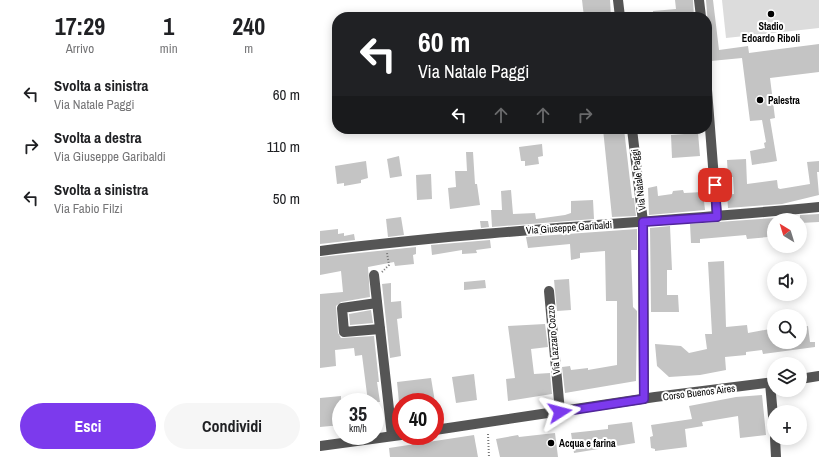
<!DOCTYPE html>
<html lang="it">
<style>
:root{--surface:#fff;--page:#f6f6f6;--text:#202124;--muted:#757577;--accent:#7c3aed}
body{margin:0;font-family:"Archivo Narrow",sans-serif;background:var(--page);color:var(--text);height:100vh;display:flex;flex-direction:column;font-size:15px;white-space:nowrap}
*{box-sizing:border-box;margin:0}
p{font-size:13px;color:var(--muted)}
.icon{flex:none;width:22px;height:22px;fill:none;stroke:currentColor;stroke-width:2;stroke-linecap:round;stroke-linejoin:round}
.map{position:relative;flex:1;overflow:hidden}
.drawer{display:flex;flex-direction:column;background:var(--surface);width:320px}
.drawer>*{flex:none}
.top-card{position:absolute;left:12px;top:12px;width:380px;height:122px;border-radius:16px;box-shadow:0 2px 10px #0003;background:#202124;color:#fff;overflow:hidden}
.needle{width:26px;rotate:322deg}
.fabs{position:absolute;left:447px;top:213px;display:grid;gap:8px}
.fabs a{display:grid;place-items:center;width:40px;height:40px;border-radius:50%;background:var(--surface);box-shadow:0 2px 10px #0003;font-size:20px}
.speed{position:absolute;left:12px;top:393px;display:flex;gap:8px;font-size:20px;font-weight:700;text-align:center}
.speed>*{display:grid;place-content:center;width:52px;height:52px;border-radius:50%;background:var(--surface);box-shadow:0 2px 10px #0003;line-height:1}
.speed small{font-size:10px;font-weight:400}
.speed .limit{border:6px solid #d22;background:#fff;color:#111}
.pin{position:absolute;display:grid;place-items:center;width:34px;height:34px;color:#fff;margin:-17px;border-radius:8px;box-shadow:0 2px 6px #0006}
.me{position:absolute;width:44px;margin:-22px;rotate:81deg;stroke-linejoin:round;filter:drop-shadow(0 0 3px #0008)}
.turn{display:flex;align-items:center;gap:14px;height:84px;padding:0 20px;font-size:18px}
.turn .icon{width:52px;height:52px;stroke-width:2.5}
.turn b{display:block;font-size:28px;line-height:34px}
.lanes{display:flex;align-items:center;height:38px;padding:0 20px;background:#0003;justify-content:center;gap:20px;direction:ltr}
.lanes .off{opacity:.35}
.eta{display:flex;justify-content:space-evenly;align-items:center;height:68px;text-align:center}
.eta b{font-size:24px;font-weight:700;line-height:28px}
.cta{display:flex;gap:8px;margin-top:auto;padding:8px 20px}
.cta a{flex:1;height:46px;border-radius:24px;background:var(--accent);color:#fff;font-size:16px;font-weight:700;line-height:46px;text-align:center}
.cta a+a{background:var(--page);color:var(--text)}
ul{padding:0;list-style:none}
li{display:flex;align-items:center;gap:12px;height:52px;padding:0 20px}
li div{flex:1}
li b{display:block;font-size:15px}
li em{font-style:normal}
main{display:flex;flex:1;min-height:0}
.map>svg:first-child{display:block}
.green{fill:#dcdcdc}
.building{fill:#c4c4c4}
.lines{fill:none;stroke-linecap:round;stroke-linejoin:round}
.path{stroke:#777;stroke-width:2;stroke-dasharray:1 2;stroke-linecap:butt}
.minor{stroke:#555;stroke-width:10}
.route-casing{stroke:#51269a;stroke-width:10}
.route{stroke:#7c3aed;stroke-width:7}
.poi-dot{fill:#000;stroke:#fff;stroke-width:1.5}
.labels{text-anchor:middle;stroke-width:4;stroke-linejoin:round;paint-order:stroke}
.poi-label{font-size:10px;font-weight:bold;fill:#000;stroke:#fff;text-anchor:start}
.street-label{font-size:10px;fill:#000;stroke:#fff}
</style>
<main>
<section class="drawer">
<div class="eta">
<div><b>17:29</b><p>Arrivo</p></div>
<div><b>1</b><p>min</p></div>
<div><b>240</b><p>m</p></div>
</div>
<ul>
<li><svg class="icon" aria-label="left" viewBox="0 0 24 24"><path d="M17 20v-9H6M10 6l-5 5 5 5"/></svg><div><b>Svolta a sinistra</b><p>Via Natale Paggi</p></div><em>60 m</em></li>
<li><svg class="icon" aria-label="right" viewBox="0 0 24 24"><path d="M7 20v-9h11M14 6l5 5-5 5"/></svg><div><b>Svolta a destra</b><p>Via Giuseppe Garibaldi</p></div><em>110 m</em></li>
<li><svg class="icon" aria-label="left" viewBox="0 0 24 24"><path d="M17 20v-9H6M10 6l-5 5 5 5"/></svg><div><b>Svolta a sinistra</b><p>Via Fabio Filzi</p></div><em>50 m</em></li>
</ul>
<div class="cta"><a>Esci</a><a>Condividi</a></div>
</section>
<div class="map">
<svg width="499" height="457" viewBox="0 0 499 457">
<rect width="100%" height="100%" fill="#fff"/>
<polygon class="green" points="402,0 499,0 499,28 406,38"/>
<g class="building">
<polygon points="262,0 290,0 291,17 264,17"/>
<polygon points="355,0 373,0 374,17 333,17 333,11 356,9"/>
<polygon points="386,0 393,0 399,50 428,46 429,53 499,44 499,72 450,78 455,118 450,119 457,161 432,165 430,151 445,148 444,143 446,142 442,120 430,121 422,58 391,61"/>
<polygon points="283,129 304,129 312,198 314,198 316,216 292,217"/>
<polygon points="378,133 380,156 352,158 351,135"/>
<polygon points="222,144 223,156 218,157 219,164 205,166 205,161 201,161 199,147"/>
<polygon points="146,152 153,152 155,184 157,184 160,205 130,209 128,188 136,187 135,171 147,171"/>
<polygon points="79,156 82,176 70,178 67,159"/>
<polygon points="426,159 427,184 457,180 458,188 460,189 490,184 487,162 499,161 499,172 497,172 499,195 462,204 408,208 407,195 414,194 413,177 408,177 407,160"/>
<polygon points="46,161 48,178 41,180 41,183 24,186 24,183 17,184 15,166"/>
<polygon points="111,174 112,199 97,200 96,175"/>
<polygon points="337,186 338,196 352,194 353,191 363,190 364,193 383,192 385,210 329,215 328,188"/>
<polygon points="191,190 193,214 215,213 216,219 245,215 251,213 251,201 273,200 274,219 172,227 171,210 182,210 181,191"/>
<polygon points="499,214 499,222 480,223 480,215"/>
<polygon points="81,217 84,235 68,237 66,219"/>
<polygon points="454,218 454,230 447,231 448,237 427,239 426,235 380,239 380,243 371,243 370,224"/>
<polygon points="160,221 168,221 169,227 161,228"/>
<polygon points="350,226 352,270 347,270 347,295 358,295 359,312 331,312 330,228"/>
<polygon points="18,229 18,234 24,233 24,236 34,234 35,240 0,244 0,231"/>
<polygon points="317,229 317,250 311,250 313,307 317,311 316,381 245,393 242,367 250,366 251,370 268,368 268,370 297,365 297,301 286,301 285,251 260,253 260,258 251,260 250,244 208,248 206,237"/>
<polygon points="170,240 171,248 156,250 157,253 142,254 142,250 112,255 111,245"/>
<polygon points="96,247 96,254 93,255 94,264 75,266 74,262 48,267 50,297 21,302 16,306 18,333 21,338 54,336 59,382 57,382 60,402 48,402 42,355 35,356 34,348 15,350 16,366 0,368 0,294 23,292 21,271 0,275 0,257"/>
<polygon points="404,261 406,327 427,325 428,333 450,329 451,332 454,331 454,342 480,342 480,327 488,326 490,342 495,342 495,347 443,354 442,350 426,352 426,355 405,357 406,370 380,375 349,377 337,366 335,344 361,346 369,353 387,349 385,334 392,334 388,262"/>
<polygon points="249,279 251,310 237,311 234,280"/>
<polygon points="165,280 166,288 144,290 144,282"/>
<polygon points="71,283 71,302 81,301 82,318 77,319 81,356 70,358 62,284"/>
<polygon points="51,310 53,323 30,325 29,314"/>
<polygon points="225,324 228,347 211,349 214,374 230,373 232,394 188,401 186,379 195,378 188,326"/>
<polygon points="154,374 157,400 136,403 132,377"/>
<polygon points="111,378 115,402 79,402 77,382"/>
<polygon points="442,395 446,435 420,438 418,416 382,422 383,426 365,429 367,447 335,451 335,449 331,448 330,437 333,436 331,425 372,419 369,406 416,397"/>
<polygon points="21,396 21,425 0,427 0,398"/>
<polygon points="312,422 315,443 254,453 251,433 288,429 288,425"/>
<polygon points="235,433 238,457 180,457 176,439 198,435 199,437"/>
<polygon points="154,435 158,457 70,457 69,448"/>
</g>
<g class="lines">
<g class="path">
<polyline points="62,272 69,265 67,253"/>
<polyline points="168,434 169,457"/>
</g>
<g class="minor">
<polyline points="298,0 300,17"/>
<polyline points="379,0 381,17"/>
<polyline points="387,90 397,217"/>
<polyline points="312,129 323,222 324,399"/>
<path d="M0,251C166,230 333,223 499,207"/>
<polyline points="54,275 72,436"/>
<polyline points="229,291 240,412"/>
<polyline points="57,303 22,308 24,332 60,329"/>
<polyline points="480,379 499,376"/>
<polyline points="450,383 454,427"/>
<polyline points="115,430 335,397 454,382"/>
<polyline points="455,438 456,457"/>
<polyline points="0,446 81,435"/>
</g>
</g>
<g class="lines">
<defs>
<polyline id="route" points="240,412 324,399 323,222 397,217 395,185"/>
</defs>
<use href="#route" class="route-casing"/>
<use href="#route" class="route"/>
</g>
<g class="poi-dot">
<circle cx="451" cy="14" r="4"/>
<circle cx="440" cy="100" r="4"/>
<circle cx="231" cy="443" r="4"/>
</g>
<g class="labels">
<g class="poi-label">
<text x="451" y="30" text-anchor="middle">Stadio<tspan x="451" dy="12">Edoardo Riboli</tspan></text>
<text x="448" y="104">Palestra</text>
<text x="239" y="447">Acqua e farina</text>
</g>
<g class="street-label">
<text transform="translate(318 180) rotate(-97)" y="4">Via Natale Paggi</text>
<text transform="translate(249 227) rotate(-4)" y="4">Via Giuseppe Garibaldi</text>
<text transform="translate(233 340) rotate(-95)" y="4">Via Lazzaro Cozzo</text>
<text transform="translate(379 392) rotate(-7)" y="4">Corso Buenos Aires</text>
</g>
</g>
</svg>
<div class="fabs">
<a><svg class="needle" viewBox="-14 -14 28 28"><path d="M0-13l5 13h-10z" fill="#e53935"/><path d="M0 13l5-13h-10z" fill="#757577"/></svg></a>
<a><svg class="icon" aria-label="sound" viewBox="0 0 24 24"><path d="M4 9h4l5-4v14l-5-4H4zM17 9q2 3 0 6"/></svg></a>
<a><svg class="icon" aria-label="search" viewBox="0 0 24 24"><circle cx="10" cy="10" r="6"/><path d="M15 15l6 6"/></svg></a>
<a><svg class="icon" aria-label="layers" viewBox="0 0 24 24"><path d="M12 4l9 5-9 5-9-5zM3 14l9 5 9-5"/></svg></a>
<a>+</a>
</div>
<div class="speed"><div>35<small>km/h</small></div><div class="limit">40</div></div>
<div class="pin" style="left:395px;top:185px;background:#d93025"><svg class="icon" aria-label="arrive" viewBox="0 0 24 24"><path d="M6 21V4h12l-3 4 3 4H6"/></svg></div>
<svg class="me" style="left:240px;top:412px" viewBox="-20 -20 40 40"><path d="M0-17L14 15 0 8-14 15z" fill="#7c3aed" stroke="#fff" stroke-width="4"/></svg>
<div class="top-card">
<div class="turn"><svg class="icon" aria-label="left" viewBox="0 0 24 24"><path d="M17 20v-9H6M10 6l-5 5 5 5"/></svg><div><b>60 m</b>Via Natale Paggi</div></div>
<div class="lanes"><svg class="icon" aria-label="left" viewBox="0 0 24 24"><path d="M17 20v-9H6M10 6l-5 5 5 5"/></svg><svg class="icon off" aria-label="ahead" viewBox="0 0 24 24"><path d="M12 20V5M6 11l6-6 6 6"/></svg><svg class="icon off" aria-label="ahead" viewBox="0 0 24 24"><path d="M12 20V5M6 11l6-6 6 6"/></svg><svg class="icon off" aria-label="right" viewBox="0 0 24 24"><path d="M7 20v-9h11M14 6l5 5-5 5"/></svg></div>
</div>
</div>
</main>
